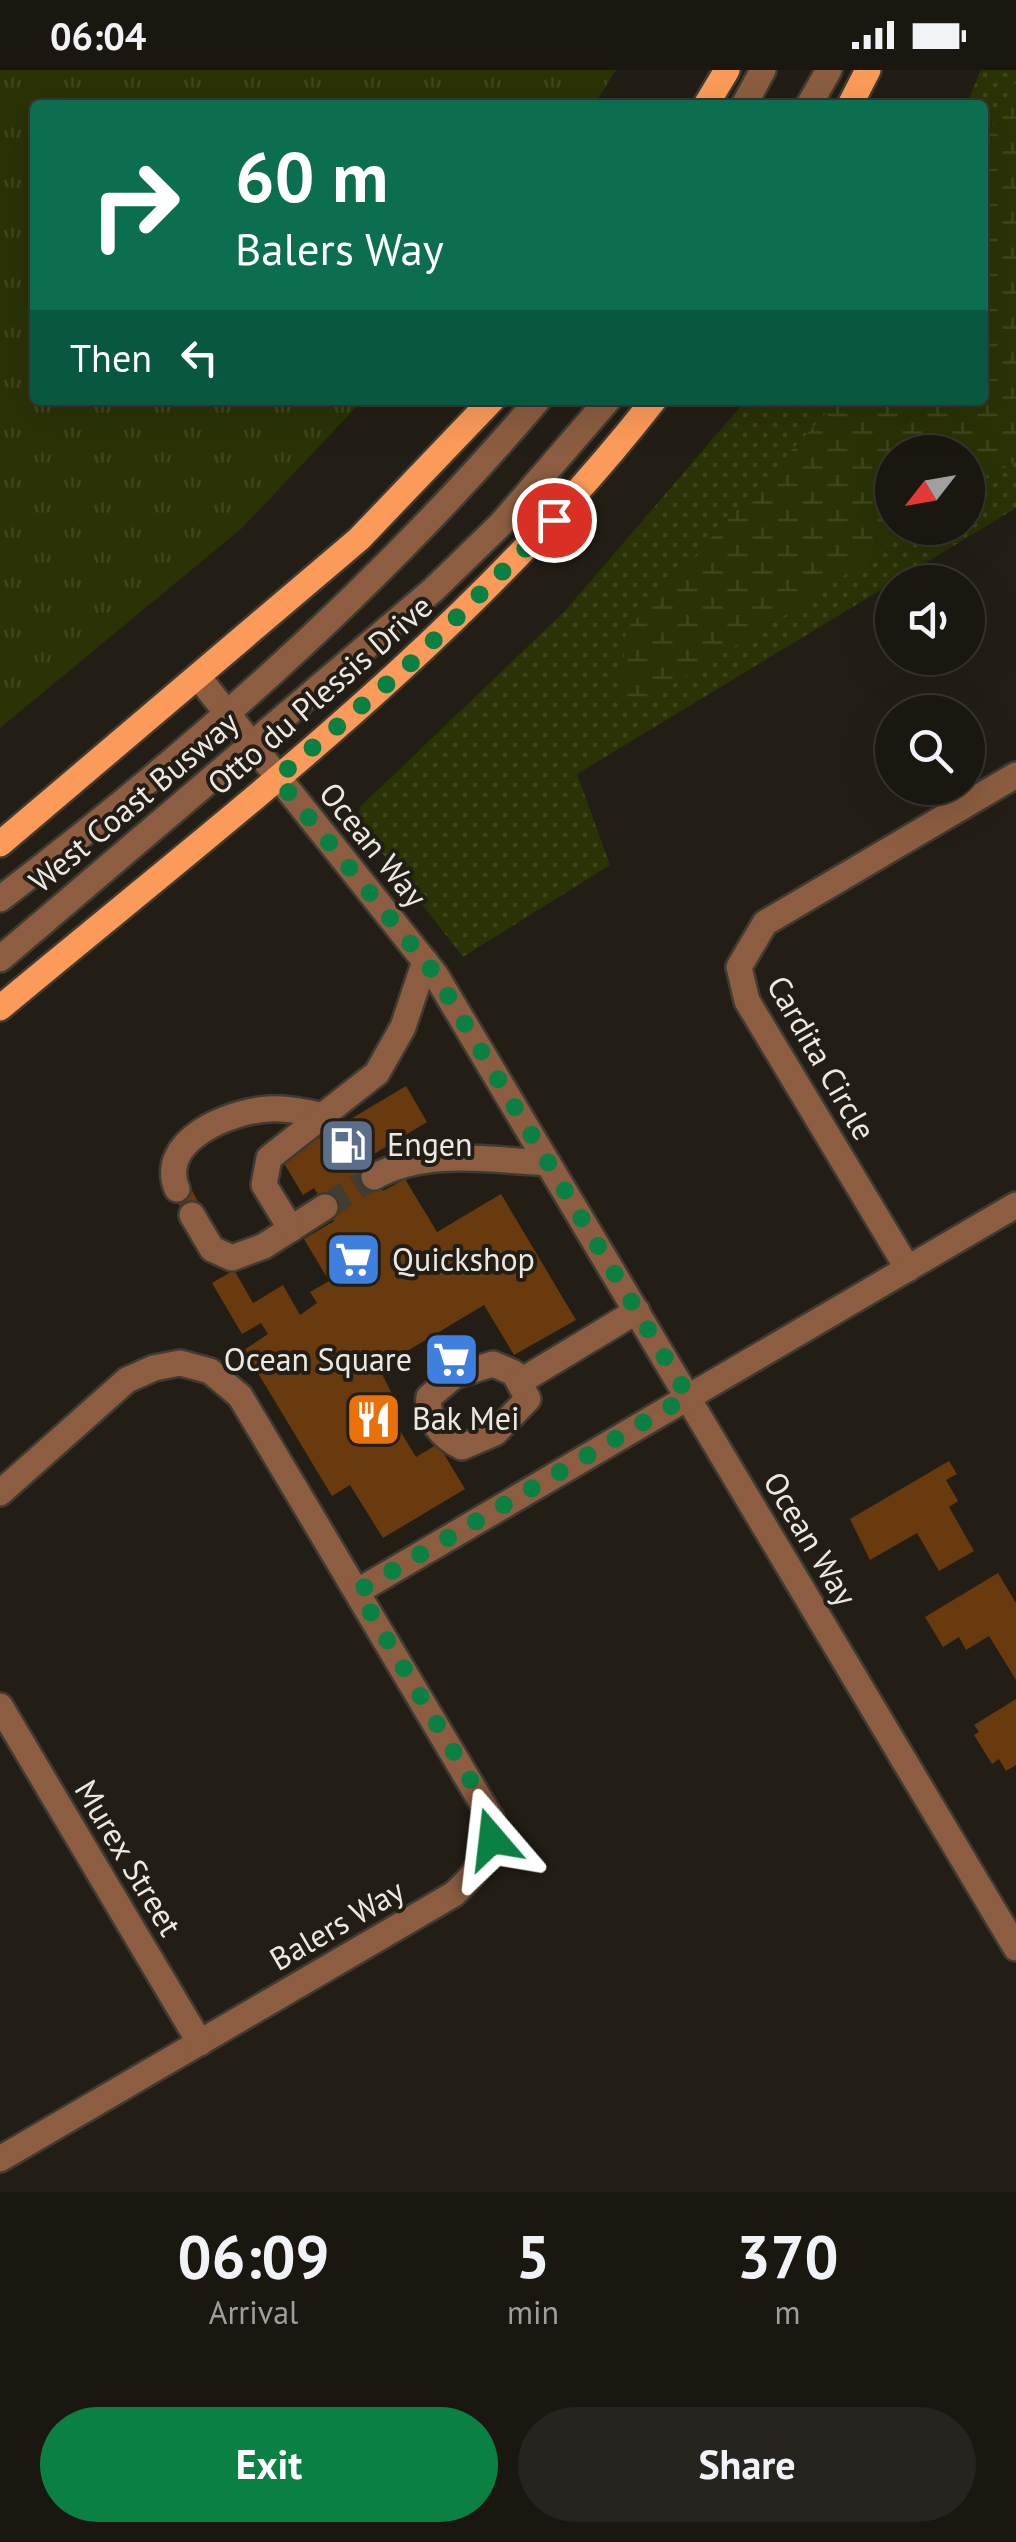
<!DOCTYPE html>
<style>
:root{--surface:#1a1610;--page:#27231e;--text:#f1f3f6;--muted:#9f9f9f;--line:#383530;--accent:#0b8043}
body{margin:0;font-family:"PT Sans",sans-serif;background:var(--page);color:var(--text);height:100vh;display:flex;flex-direction:column;font-size:38px;white-space:nowrap}
*{box-sizing:border-box;margin:0}
p{font-size:32px;color:var(--muted)}
.icon{flex:none;width:55px;height:55px;fill:none;stroke:currentColor;stroke-width:2;stroke-linecap:round;stroke-linejoin:round}
.map{position:relative;height:2122px;overflow:hidden}
.side{display:flex;flex-direction:column;background:var(--surface);flex:1}
.side>*{flex:none}
.hud{position:absolute;left:30px;top:30px;width:958px;height:305px;border-radius:10px;box-shadow:0 10px 40px #0002,0 0 0 2px var(--line);background:#0b6e4f;color:#fff;overflow:hidden}
.needle{width:65px;rotate:239deg}
.controls{position:absolute;left:875px;top:365px;display:grid;gap:20px}
.controls a{display:grid;place-items:center;width:110px;height:110px;border-radius:50%;background:var(--surface);box-shadow:0 10px 40px #0002,0 0 0 2px var(--line);font-size:50px}
.pin{position:absolute;display:grid;place-items:center;width:85px;height:85px;color:#fff;margin:-42px;border:5px solid #fff;border-radius:50%;box-shadow:0 2px 10px #0007}
.me{position:absolute;width:110px;margin:-55px;rotate:343deg;stroke-linejoin:round;filter:drop-shadow(0 0 8px #0008)}
.turn{display:flex;align-items:center;gap:35px;height:210px;padding:0 40px;font-size:45px}
.turn .icon{width:130px;height:130px;stroke-width:2.5}
.turn b{display:block;font-size:70px;line-height:85px}
.then{display:flex;align-items:center;height:95px;padding:0 40px;background:#0003;gap:20px;font-size:38px}
.eta{display:flex;justify-content:space-evenly;align-items:center;height:170px;text-align:center}
.eta b{font-size:60px;font-weight:700;line-height:70px}
.button{display:flex;gap:20px;margin-top:auto;padding:20px 40px}
.button a{flex:1;height:115px;border-radius:60px;background:var(--accent);color:#fff;font-size:40px;font-weight:700;line-height:115px;text-align:center}
.button a+a{background:var(--page);color:var(--text)}
.status{display:flex;justify-content:space-between;align-items:center;height:70px;padding:0 50px;background:var(--surface);direction:ltr}
.status svg{height:28px;fill:currentColor}
.map>svg:first-child{display:block}
.grass{fill:url(#grass-dots);fill-rule:evenodd}
.wetland{fill:url(#wetland-marsh)}
.park{fill:url(#park-tufts)}
.building{fill:#683a0d}
.lines{fill:none;stroke-linecap:round;stroke-linejoin:round}
.minor-tunnel{stroke:#413c34;stroke-width:25;stroke-dasharray:25 12;stroke-linecap:butt}
.minor-casing{stroke:#3f3a32;stroke-width:30}
.major-casing{stroke:#3f3a32;stroke-width:30}
.minor{stroke:#8c5d40;stroke-width:25}
.major{stroke:#fc9b59;stroke-width:25}
.route{stroke:#0b8043;stroke-width:18;stroke-dasharray:0 32.4}
.labels{text-anchor:middle;stroke-width:8;stroke-linejoin:round;paint-order:stroke}
.street-label{font-size:32px;fill:#ece9e3;stroke:#231e15}
.poi-label{font-size:32px;fill:#ece9e3;stroke:#231e15;text-anchor:start}
</style>
<div class="status"><b>06:04</b><svg viewBox="0 0 49 12"><path d="M0 12V9h3v3zM5 12V6h3v6zM10 12V3h3v9zM15 12V0h3v12zM26 1h20v11H26zM47 4h2v5h-2z"/></svg></div>
<div class="map">
<svg width="1016" height="2122" viewBox="0 0 1016 2122">
<defs>
<pattern id="grass-dots" width="8" height="8" patternUnits="userSpaceOnUse" patternTransform="scale(2.5)"><rect width="8" height="8" fill="#2a3206"/><path d="M2 2h.1M6 6h.1" fill="none" stroke="#3f461e" stroke-width="1.8" stroke-linecap="round"/></pattern>
<pattern id="wetland-marsh" width="20" height="14" patternUnits="userSpaceOnUse" patternTransform="scale(2.5)"><rect width="20" height="14" fill="#2a3206"/><path d="M1 5h8M5 5V1M11 12h8M15 12V8" fill="none" stroke="#3f461e"/></pattern>
<pattern id="park-tufts" width="24" height="20" patternUnits="userSpaceOnUse" patternTransform="scale(2.5)"><rect width="24" height="20" fill="#2a3206"/><path d="M3 7l-1-3M5 7V3M7 7l1-3M15 17l-1-3M17 17v-4M19 17l1-3" fill="none" stroke="#3f461e"/></pattern>
</defs>
<rect width="100%" height="100%" fill="#231e15"/>
<path class="grass" d="M981,0H1016V438L577,704L610,795L463,887L358,752L360,737L565,541L746,330H982V35H966ZM892,382H968V458H892Z"/>
<polygon class="wetland" points="1016,9 1016,391 968,420 968,382 892,382 892,458 913,458 789,543 647,630 621,630 626,560 838,330 982,330 983,76"/>
<polygon class="park" points="0,0 616,0 594,35 35,35 35,330 363,330 242,458 0,658"/>
<g class="building">
<polygon points="406,1016 427,1052 364,1090 383,1121 405,1109 437,1162 501,1124 576,1250 514,1285 484,1235 379,1298 392,1324 382,1331 416,1387 438,1374 465,1419 383,1468 350,1415 332,1426 244,1280 268,1264 261,1253 242,1264 212,1213 234,1200 253,1233 283,1215 300,1245 317,1233 310,1222 329,1211 304,1169 334,1151 314,1118 303,1125 282,1090"/>
<polygon points="188,1113 202,1139 187,1148 171,1122"/>
<polygon points="949,1391 957,1404 946,1410 958,1431 949,1437 974,1481 939,1501 917,1463 870,1490 850,1449"/>
<polygon points="998,1503 1016,1533 1016,1610 989,1566 966,1580 959,1567 943,1577 925,1547"/>
<polygon points="1016,1629 1016,1695 1006,1701 999,1689 992,1694 974,1665 979,1662 974,1655"/>
</g>
<g class="lines">
<polyline class="minor-tunnel" points="325,1137 374,1107"/>
<defs>
<g id="minor">
<polyline points="744,35 763,0"/>
<polyline points="809,35 829,0"/>
<polyline points="199,608 435,904 1016,1878"/>
<path d="M0,829C194,681 380,516 538,330"/>
<polyline points="0,889 433,520 501,454 608,330"/>
<path d="M374,1107C426,1078 490,1090 548,1093"/>
<path d="M177,1119C157,1071 229,1041 269,1039C288,1038 306,1042 324,1046"/>
<polyline points="192,1145 212,1179 232,1188 264,1176 325,1137"/>
<polyline points="291,1159 264,1115 269,1088 377,1003 403,957 425,891"/>
<polyline points="908,1199 747,931 739,897 765,853 1016,705"/>
<path d="M493,1294L514,1303L528,1329L495,1363L462,1377C442,1368 426,1349 429,1327L454,1306Z"/>
<polyline points="521,1311 637,1241"/>
<path d="M0,1423L127,1310L154,1298L180,1293L210,1301L240,1326L491,1748C492,1783 479,1801 454,1824L0,2089"/>
<polyline points="358,1521 1016,1135"/>
<polyline points="0,1636 200,1973"/>
</g>
<g id="major">
<polyline points="706,35 727,0"/>
<polyline points="850,35 868,0"/>
<polyline points="0,774 359,469 492,330"/>
<path d="M0,938C229,747 469,567 654,330"/>
</g>
</defs>
<use href="#minor" class="minor-casing"/>
<use href="#major" class="major-casing"/>
<use href="#minor" class="minor"/>
<use href="#major" class="major"/>
</g>
<g class="lines">
<polyline class="route" points="492,1769 491,1748 474,1716 358,1521 688,1326 435,904 277,708 408,596 554,450"/>
</g>
<defs>
<symbol id="fuel-square" viewBox="-11 -11 22 22"><rect x="-9" y="-9" width="18" height="18" rx="4" fill="#5c6f8a" stroke="#231e15"/><path d="M-5.5-6h7V0h2V4h1.3V-2.5L3-4.5l.8-.8L6-3V5H2.5V1h-1V6h-7ZM-4.2-4.7v3.2H.2V-4.7Z" fill="#fff"/></symbol>
<symbol id="supermarket-square" viewBox="-11 -11 22 22"><rect x="-9" y="-9" width="18" height="18" rx="4" fill="#3f7fe0" stroke="#231e15"/><path d="M-6-5.5h2.5l.6 2H6L4.5 2H-2.5L-4.4-4H-6ZM-1.5 3.2a1.3 1.3 0 1 0 .1 0ZM3 3.2a1.3 1.3 0 1 0 .1 0Z" fill="#fff"/></symbol>
<symbol id="restaurant-square" viewBox="-11 -11 22 22"><rect x="-9" y="-9" width="18" height="18" rx="4" fill="#e8710a" stroke="#231e15"/><path d="M-5-6h1v4h1v-4h1v4h1v-4h1v5L-1.5 .5V6h-2V.5L-5-1ZM5-6V6H3V1.5H1.5Q1.5-4 5-6Z" fill="#fff"/></symbol>
</defs>
<g fill-rule="evenodd">
<use href="#fuel-square" x="316" y="1044" width="63" height="63"/>
<use href="#supermarket-square" x="322" y="1158" width="63" height="63"/>
<use href="#supermarket-square" x="420" y="1258" width="63" height="63"/>
<use href="#restaurant-square" x="342" y="1318" width="63" height="63"/>
</g>
<g class="labels">
<g class="street-label">
<text transform="translate(320 625) rotate(-41)" y="11">Otto du Plessis Drive</text>
<text transform="translate(134 732) rotate(-40)" y="11">West Coast Busway</text>
<text transform="translate(373 775) rotate(51)" y="11">Ocean Way</text>
<text transform="translate(821 988) rotate(60)" y="11">Cardita Circle</text>
<text transform="translate(810 1469) rotate(59)" y="11">Ocean Way</text>
<text transform="translate(128 1788) rotate(59)" y="11">Murex Street</text>
<text transform="translate(337 1855) rotate(-30)" y="11">Balers Way</text>
</g>
<g class="poi-label">
<text x="387" y="1086">Engen</text>
<text x="392" y="1201">Quickshop</text>
<text x="412" y="1301" text-anchor="end">Ocean Square</text>
<text x="412" y="1360">Bak Mei</text>
</g>
</g>
</svg>
<div class="controls">
<a><svg class="needle" viewBox="-14 -14 28 28"><path d="M0-13l5 13h-10z" fill="#e53935"/><path d="M0 13l5-13h-10z" fill="#9f9f9f"/></svg></a>
<a><svg class="icon" aria-label="sound" viewBox="0 0 24 24"><path d="M4 9h4l5-4v14l-5-4H4zM17 9q2 3 0 6"/></svg></a>
<a><svg class="icon" aria-label="search" viewBox="0 0 24 24"><circle cx="10" cy="10" r="6"/><path d="M15 15l6 6"/></svg></a>
</div>
<div class="pin" style="left:554px;top:450px;background:#d93025"><svg class="icon" aria-label="arrive" viewBox="0 0 24 24"><path d="M6 21V4h12l-3 4 3 4H6"/></svg></div>
<svg class="me" style="left:492px;top:1769px" viewBox="-20 -20 40 40"><path d="M0-17L14 15 0 8-14 15z" fill="#0b8043" stroke="#fff" stroke-width="4"/></svg>
<div class="hud">
<div class="turn"><svg class="icon" aria-label="right" viewBox="0 0 24 24"><path d="M7 20v-9h11M14 6l5 5-5 5"/></svg><div><b>60 m</b>Balers Way</div></div>
<div class="then">Then<svg class="icon" aria-label="left" viewBox="0 0 24 24"><path d="M17 20v-9H6M10 6l-5 5 5 5"/></svg></div>
</div>
</div>
<section class="side">
<div class="eta">
<div><b>06:09</b><p>Arrival</p></div>
<div><b>5</b><p>min</p></div>
<div><b>370</b><p>m</p></div>
</div>
<div class="button"><a>Exit</a><a>Share</a></div>
</section>
